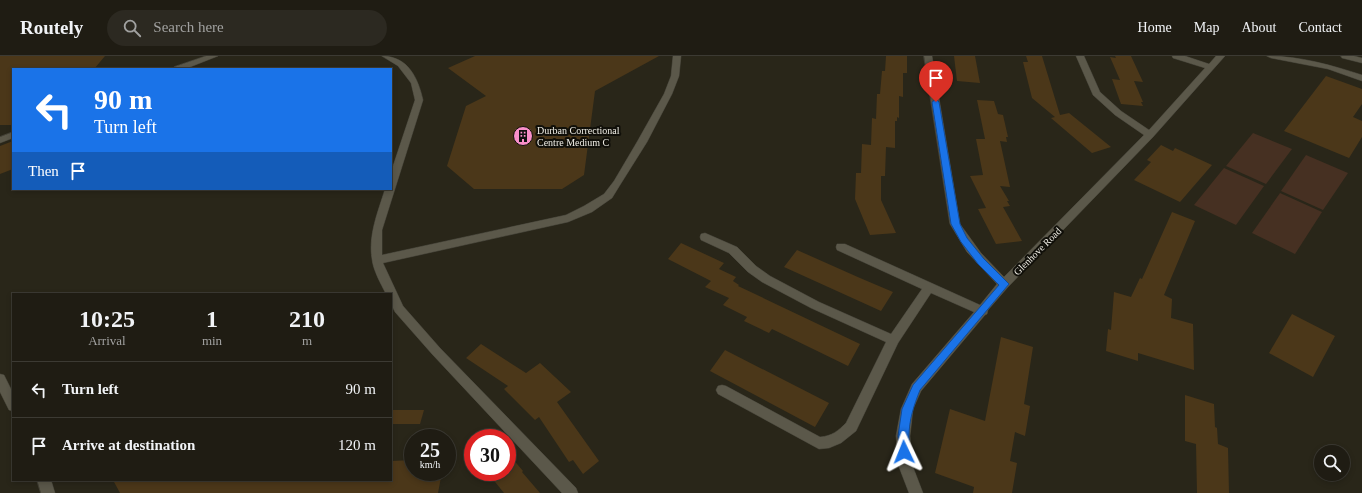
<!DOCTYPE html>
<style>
:root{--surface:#1f1c13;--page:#2c2921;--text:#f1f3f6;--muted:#a1a1a0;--line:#3c3a33}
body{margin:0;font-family:Georgia,serif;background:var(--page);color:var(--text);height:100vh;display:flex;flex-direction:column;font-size:15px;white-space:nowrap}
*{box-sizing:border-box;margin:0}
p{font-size:13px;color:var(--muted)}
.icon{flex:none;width:22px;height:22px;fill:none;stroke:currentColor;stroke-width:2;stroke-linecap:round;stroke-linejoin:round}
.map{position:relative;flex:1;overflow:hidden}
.drawer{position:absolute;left:12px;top:237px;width:380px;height:188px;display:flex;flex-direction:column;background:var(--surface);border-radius:0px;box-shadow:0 2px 6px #0003,0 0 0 1px var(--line)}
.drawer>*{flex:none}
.banner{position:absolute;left:12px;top:12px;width:380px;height:122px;border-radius:0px;box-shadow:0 2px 6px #0003,0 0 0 1px var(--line);background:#1a73e8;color:#fff;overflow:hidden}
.controls{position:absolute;left:1314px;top:389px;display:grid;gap:8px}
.controls a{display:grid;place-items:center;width:36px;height:36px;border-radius:50%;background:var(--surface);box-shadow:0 2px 6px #0003,0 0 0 1px var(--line);font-size:20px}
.speed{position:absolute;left:404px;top:373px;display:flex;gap:8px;font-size:20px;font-weight:700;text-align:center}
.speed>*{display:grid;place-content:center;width:52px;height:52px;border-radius:50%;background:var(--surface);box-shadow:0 2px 6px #0003,0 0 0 1px var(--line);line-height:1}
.speed small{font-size:10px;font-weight:400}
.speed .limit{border:6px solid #d22;background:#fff;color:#111}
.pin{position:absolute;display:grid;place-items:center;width:34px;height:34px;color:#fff;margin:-41px -17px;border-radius:50% 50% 50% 0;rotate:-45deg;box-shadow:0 0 4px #0007}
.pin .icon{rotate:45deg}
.me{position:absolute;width:44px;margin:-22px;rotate:358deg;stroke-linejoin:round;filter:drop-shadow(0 0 3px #0008)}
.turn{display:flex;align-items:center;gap:14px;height:84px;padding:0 16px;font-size:18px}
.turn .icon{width:52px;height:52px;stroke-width:2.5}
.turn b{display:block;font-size:28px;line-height:34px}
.then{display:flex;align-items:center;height:38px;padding:0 16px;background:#0003;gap:8px;font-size:15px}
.eta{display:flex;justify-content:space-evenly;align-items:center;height:68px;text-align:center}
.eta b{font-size:24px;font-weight:800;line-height:28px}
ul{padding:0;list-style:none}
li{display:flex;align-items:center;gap:12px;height:56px;padding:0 16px;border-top:1px solid var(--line)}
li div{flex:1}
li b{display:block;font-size:15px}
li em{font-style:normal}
header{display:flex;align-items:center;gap:24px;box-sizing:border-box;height:56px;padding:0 20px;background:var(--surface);border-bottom:1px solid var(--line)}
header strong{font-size:19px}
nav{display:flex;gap:22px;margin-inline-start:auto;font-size:14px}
.search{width:280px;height:36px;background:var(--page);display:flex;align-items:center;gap:10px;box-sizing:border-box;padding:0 14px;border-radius:22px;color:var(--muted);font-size:15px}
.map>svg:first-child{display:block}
.green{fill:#463022}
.building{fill:#4b3719}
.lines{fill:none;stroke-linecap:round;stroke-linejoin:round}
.minor-casing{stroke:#424036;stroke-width:1}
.tertiary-casing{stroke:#424036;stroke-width:1}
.minor{fill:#5b584a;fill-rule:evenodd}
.tertiary{fill:#5b584a;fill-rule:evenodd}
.route{fill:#1a73e8;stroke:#114b97}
.labels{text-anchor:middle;stroke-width:4;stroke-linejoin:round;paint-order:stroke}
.poi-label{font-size:10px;fill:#f0eee6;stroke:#100f09;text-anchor:start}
.street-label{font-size:10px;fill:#f0eee6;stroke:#100f09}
</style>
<header>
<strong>Routely</strong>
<div class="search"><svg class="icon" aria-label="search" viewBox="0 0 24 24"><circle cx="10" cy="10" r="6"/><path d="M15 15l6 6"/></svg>Search here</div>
<nav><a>Home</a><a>Map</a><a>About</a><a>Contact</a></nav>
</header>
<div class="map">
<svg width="1362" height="437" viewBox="0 0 1362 437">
<rect width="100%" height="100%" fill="#292619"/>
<g class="green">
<polygon points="1253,77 1292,93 1266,128 1226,110"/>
<polygon points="1306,99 1348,117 1323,154 1281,135"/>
<polygon points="1224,112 1264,130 1236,169 1194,149"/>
<polygon points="1280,137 1322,156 1295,198 1252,177"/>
</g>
<g class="building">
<polygon points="0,0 105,0 94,13 13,13 13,69 0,69"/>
<polygon points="475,0 659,0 595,35 584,119 562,133 474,133 447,110 466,50 486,40 448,12"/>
<polygon points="886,0 907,0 907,17 903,17 903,41 899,40 899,62 897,61 897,65 895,65 895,92 886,91 885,120 881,120 881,144 896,177 870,179 855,143 856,117 861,117 862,88 871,89 872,62 876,63 877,38 880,38 882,15 885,15"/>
<polygon points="954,0 975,0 980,27 957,25"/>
<polygon points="1026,0 1042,0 1060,59 1069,57 1111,91 1092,97 1051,62 1055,61 1032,42 1023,6 1028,6"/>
<polygon points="1115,0 1131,0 1143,26 1134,25 1143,46 1141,46 1143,50 1121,48 1112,23 1120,24 1110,1 1116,2"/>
<polygon points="1326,20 1362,33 1362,48 1353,61 1362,65 1362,81 1349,102 1284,75"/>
<polygon points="977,44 994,45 998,58 1003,59 1008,81 1006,81 1007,86 1000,85 1010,131 1000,130 1009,145 1007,145 1010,150 1003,151 1022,185 996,188 978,153 986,152 970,120 983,119 976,83 985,83"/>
<polygon points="13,85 13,113 0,118 0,90"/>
<polygon points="1161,89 1173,95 1175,92 1212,109 1180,146 1134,124 1151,106 1147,104"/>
<polygon points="1172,156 1195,165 1164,239 1172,243 1171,262 1193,268 1194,314 1138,297 1138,305 1106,295 1108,273 1111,274 1114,236 1131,241 1140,222 1142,223"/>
<polygon points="681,187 724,207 719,213 736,221 733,225 739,229 738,230 860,288 848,310 772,273 769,277 744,265 747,261 723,249 729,242 705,231 711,225 668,203"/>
<polygon points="797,194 860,222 893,236 881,255 784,211"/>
<polygon points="1292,258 1335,280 1313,321 1269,297"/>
<polygon points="1001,281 1033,291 1024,348 1030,350 1025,380 1015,376 1010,405 1017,407 1012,437 973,437 974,431 935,417 950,353 985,365"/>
<polygon points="481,288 526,317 540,307 571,336 557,346 599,405 583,418 573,404 569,406 539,361 535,364 504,333 508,330 466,302"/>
<polygon points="725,294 829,347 815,371 710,315"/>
<polygon points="1185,339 1214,348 1215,371 1217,372 1218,388 1228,392 1229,437 1197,437 1196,388 1185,385"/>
<polygon points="391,354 424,354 420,368 391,368"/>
<polygon points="507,396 523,415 522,416 540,437 504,437 487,416 507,416"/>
<polygon points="413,404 413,416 442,416 438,437 120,437 113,424 391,424 391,405"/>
</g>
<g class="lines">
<defs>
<g id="minor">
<polygon points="206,0 218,0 185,13 173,13 174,11"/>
<path d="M382,0C408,0 418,22 423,44L382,174V199L566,159L584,150L604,138L614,125L637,86L664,38L671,20L673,0H681L679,20L672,38L647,86L620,129L612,142L592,156L568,166L383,207L403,250L440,292L576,432L578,437H562L432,298L395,256L391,248V238H386C381,228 373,214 372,203C368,179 378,156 385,133H391V116L415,44L411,27L398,10Z"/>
<path d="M924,0H932L960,168L981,197L1004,221L1144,79L1115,59L1093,39L1076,0H1084L1100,36L1121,55L1149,74L1205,12L1173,2L1172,0H1185L1209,8L1216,0H1225L1153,81L1008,231L988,254L987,258L985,259L921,335L913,353L910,380L913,411L923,437H909L899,411L896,380L901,353L912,328L974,256L931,237L898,287L856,375L841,387L829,392L819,393L718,338L716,334L718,330L722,329L726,330L820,381C832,380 838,375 846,367L886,286L811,252L762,226L748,216L729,197L701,184L700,181L701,178L705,177L737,191L756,210L770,220L819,246L891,278L922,233L837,194L836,191L837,188H845L980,249L997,228L967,196L950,168Z"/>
<path d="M1267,0C1300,0 1331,9 1362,19V25L1328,13L1271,2Z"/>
<polygon points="13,76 13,82 0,87 0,81"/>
<polygon points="0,318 4,319 13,337 13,355 9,354 0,336"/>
<polygon points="37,424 51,424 55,437 41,437"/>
</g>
<polygon id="tertiary" points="1341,0 1354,0 1362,2 1362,7 1342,2"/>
</defs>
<use href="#minor" class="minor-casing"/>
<use href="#tertiary" class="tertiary-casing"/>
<use href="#minor" class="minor"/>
<use href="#tertiary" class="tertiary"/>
</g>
<path class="route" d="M936,43L939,46L960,168L967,182L984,203L1009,228L920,334C914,349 909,364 909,380C909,387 911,393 908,399L904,401L901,399L898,380L902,353L913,329L999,229L978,208L961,186L951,168L932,46Z"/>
<defs>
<symbol id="building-disc" viewBox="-11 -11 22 22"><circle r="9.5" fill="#f98fc9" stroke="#100f09"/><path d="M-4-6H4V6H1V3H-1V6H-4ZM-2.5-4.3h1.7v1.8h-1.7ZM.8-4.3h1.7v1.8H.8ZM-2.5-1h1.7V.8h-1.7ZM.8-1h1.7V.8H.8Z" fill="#111"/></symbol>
</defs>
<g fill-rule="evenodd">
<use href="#building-disc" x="512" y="69" width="22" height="22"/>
</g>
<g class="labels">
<g class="poi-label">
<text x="537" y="78">Durban Correctional<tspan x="537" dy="12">Centre Medium C</tspan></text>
</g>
<g class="street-label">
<text transform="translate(1037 195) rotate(-45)" y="4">Glenhove Road</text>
</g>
</g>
</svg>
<div class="controls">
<a><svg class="icon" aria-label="search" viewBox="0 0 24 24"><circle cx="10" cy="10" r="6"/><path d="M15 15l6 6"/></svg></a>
</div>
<div class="speed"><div>25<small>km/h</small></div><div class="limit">30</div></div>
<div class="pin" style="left:936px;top:46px;background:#d93025"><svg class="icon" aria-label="arrive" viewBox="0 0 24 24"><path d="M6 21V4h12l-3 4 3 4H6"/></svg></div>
<svg class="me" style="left:904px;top:396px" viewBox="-20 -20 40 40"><path d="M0-17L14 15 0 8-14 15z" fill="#1a73e8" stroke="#fff" stroke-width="4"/></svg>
<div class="banner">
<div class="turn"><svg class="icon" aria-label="left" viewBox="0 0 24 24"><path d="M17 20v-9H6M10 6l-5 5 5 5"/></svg><div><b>90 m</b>Turn left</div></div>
<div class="then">Then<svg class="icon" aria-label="arrive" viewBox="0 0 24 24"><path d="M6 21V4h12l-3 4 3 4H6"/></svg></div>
</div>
<section class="drawer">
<div class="eta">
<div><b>10:25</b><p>Arrival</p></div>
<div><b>1</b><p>min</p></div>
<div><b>210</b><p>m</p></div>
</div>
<ul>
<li><svg class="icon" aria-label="left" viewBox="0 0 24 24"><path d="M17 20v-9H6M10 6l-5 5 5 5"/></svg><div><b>Turn left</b></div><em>90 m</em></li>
<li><svg class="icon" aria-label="arrive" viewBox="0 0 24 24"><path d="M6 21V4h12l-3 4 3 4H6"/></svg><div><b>Arrive at destination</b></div><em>120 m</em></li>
</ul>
</section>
</div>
